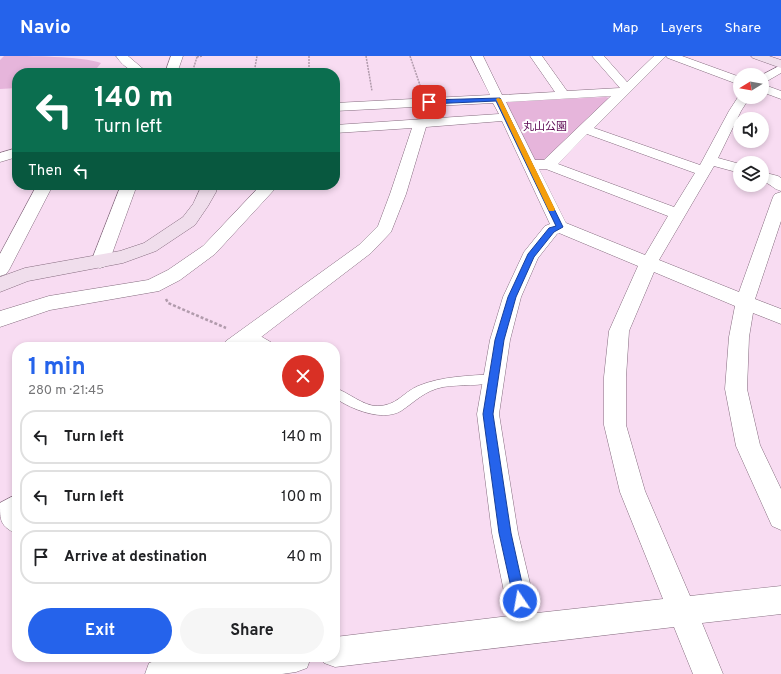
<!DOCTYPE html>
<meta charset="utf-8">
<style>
:root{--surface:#fff;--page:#f6f6f6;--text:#202124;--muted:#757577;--line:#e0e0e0;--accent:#2563eb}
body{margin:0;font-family:Overpass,"Noto Sans JP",sans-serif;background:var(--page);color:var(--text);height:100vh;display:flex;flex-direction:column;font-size:15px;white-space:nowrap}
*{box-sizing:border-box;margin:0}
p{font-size:13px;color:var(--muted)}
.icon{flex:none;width:22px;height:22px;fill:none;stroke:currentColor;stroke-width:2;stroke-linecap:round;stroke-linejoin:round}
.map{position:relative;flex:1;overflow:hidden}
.side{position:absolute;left:12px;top:286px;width:328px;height:320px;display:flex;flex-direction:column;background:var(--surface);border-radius:16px;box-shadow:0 2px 6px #0003}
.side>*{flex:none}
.banner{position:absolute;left:12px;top:12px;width:328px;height:122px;border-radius:16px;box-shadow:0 2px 6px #0003;background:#0b6e4f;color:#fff;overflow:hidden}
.needle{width:26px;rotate:259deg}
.tools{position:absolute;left:733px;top:12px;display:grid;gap:8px}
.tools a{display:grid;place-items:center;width:36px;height:36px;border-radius:50%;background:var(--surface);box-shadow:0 2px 6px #0003;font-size:20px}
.pin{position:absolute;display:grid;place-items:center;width:34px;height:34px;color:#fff;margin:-17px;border-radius:8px;box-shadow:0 2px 6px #0006}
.me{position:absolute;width:44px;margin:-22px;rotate:348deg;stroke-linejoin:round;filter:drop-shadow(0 0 3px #0008)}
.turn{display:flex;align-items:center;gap:14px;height:84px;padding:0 16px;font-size:18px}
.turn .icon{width:52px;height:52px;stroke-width:2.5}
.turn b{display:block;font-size:28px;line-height:34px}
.then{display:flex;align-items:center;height:38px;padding:0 16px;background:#0003;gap:8px;font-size:15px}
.round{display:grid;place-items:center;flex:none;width:42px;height:42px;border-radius:21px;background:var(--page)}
.head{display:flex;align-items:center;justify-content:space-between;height:68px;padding:0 16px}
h1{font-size:24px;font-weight:700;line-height:30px;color:var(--accent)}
.button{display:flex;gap:8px;margin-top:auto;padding:8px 16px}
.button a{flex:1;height:46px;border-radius:24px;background:var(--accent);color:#fff;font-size:16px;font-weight:700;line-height:46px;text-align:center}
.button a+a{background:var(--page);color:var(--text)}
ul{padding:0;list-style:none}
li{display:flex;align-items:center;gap:12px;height:54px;margin:0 8px 6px;padding:0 8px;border:2px solid var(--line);border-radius:16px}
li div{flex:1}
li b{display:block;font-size:15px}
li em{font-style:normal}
header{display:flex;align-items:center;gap:24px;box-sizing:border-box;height:56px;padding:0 20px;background:var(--accent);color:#fff}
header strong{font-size:19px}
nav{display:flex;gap:22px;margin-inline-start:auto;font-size:14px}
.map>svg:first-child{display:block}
.green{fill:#e6b5db}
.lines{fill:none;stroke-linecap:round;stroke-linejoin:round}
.lane-casing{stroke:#856c7f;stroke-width:1}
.street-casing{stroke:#856c7f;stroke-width:1}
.secondary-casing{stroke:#856c7f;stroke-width:1}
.path-far1{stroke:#b19bac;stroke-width:1.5;stroke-dasharray:2 1;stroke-linecap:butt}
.path{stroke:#b19bac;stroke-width:2.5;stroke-dasharray:3 2;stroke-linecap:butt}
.lane{fill:#fff;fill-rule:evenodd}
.street{fill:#fff;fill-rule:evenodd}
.secondary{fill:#f0deec;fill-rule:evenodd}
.route{fill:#2563eb;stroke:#184099}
.slow{fill:#f59e0b}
.labels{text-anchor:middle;stroke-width:4;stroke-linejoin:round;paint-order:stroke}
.far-park-label{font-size:11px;fill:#5c0853;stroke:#fff}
</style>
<header>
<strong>Navio</strong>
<nav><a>Map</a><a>Layers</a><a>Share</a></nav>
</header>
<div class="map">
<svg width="781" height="618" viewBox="0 0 781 618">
<rect width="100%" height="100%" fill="#f8dcf2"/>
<g class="green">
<path d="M4,0C28,0 82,0 101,7L93,17H17V32L0,33V4Z"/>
<polygon points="606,41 612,43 546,104 538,105 531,102 505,46"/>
</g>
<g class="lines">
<defs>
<g id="lane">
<polygon points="250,274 274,288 276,291 263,291 247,281 245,278 247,275"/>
<path d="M494,318L498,319L499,322L498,325C481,331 461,328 443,331C424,335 416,345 401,355C382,366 351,353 335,342V332C348,336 363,350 377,350C397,350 402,337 418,330C442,320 469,320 494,318Z"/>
</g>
<g id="street">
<path d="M116,0H128L148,17C133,17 125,13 116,0Z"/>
<polygon points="171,0 183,0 177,17 165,17"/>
<path d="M471,0H483L502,39L555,36L530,0H542L567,35L620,32L592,0H604L627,26L654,0H666L594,72L700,109L729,55L740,38V41H750L741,55L718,102L740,108V117L714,110L659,204L739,236L773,141L775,138L781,136V165L755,243L781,253V268L753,257L749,281L747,333L760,389L781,433V474L772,470L736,390L725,333L729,281L735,250L654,216L629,275L626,321V369L645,435L690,540L781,530V558L702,567L723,618H693L674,571L335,611L324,607L322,601H335V581L509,560L492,477L477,358L490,284L503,241L524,196L545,170L550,168L502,65L426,71L406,138L391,176L371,197L248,291H223L226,285L359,189L378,170L390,138L412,72L335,77V69L499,58L493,47L335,55V47L490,39ZM611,40L544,104H535L506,46ZM587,78L695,117L674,151L558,108ZM539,113H546L668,160L645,199L566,167ZM559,177L638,210L609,275L604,321V369L620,436L663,543L537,557L518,477L499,358L510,284L521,241L538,202L557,178Z"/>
<polygon points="666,0 682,0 740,21 740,29 668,2"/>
<polygon points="781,9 781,17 762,28 762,19"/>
<polygon points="762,28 781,35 781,43 762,36"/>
<polygon points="17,92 17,101 0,106 0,97"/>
<path d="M762,116L778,120L781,122V135C773,133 770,127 762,125Z"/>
<polygon points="37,129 53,129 9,214 6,218 0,220 0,198"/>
<polygon points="121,129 137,129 109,206 106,210 100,212 94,210 91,206"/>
<polygon points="261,129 277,129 273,135 215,198 180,224 159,235 50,254 0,271 0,255 49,240 148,224 168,214 203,190"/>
<path d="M17,438V478C0,470 0,465 0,447Z"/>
<polygon points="172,601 311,601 307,612 296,616 282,618 145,618 149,607 160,603"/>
</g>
<g id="secondary">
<polygon points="751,0 769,0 781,4 781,12 753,2"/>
<polygon points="202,129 218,129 216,136 208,150 195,169 156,195 123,207 28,225 0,236 0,221 25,212 120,195 144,187 183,161 193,148"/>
</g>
</defs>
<use href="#lane" class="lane-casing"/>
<use href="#street" class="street-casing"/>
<use href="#secondary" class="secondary-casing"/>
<g class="path-far1">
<polyline points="309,0 309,17"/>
<polyline points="366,0 372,35"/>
<polyline points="410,0 421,32"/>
<polyline points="197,1 202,0"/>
<polyline points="192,17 197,1 196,0"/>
<polyline points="254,17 257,0"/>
</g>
<polyline class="path" points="166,243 168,247 226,272"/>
<use href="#lane" class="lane"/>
<use href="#street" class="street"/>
<use href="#secondary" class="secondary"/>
</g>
<polygon class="route" points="500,42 563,171 554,176 534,201 516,241 504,284 493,358 511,477 526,545 524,550 520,551 516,550 514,545 499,477 483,358 495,284 508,241 528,198 549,172 556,170 496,45 429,48 426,46 429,44"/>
<polygon class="slow" points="498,42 501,43 555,153 554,155 549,155 548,153 496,43"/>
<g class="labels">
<g class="far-park-label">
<text x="545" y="74">丸山公園</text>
</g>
</g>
</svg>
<div class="tools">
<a><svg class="needle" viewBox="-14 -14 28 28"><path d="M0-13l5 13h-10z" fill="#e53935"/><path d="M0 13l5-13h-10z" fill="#757577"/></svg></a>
<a><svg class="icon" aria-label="sound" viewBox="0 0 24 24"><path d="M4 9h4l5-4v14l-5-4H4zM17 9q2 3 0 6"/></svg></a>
<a><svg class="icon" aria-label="layers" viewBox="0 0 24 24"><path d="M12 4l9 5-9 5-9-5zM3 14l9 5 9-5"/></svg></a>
</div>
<div class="pin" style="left:429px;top:46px;background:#d93025"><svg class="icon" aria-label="arrive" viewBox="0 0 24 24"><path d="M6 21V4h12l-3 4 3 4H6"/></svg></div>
<svg class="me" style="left:520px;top:545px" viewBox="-20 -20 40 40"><circle r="17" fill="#2563eb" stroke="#fff" stroke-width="3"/><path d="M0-11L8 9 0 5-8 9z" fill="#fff"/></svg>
<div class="banner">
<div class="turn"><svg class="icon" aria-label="left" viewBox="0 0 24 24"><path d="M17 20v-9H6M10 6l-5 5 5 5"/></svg><div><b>140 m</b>Turn left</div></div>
<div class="then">Then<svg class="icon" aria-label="left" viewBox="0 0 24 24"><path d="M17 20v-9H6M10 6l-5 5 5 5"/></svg></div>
</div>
<section class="side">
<div class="head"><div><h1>1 min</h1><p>280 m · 21:45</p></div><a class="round" style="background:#d93025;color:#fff"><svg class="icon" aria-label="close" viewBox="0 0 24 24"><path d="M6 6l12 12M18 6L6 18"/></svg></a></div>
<ul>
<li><svg class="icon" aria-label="left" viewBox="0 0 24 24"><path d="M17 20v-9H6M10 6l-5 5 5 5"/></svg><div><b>Turn left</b></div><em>140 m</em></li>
<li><svg class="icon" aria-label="left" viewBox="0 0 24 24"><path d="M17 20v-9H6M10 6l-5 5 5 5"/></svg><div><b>Turn left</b></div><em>100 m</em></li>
<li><svg class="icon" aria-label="arrive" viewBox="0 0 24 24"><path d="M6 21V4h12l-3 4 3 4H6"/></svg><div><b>Arrive at destination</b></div><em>40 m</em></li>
</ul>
<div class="button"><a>Exit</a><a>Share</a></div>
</section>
</div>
